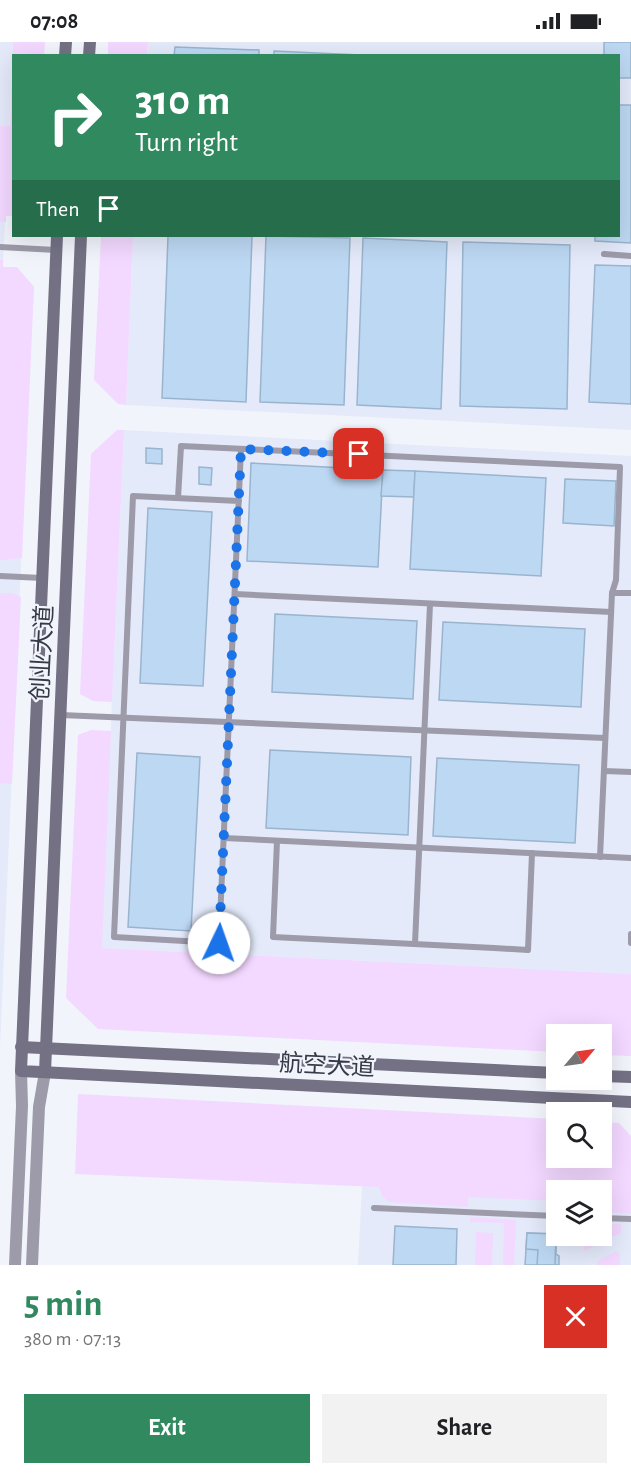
<!DOCTYPE html>
<meta charset="utf-8">
<style>
:root{--surface:#fff;--page:#f2f2f2;--text:#202124;--muted:#757577;--accent:#30895f}
body{margin:0;font-family:"Alegreya Sans","Noto Sans SC",sans-serif;background:var(--page);color:var(--text);height:100vh;display:flex;flex-direction:column;font-size:22px;white-space:nowrap}
*{box-sizing:border-box;margin:0}
p{font-size:20px;color:var(--muted)}
.icon{flex:none;width:33px;height:33px;fill:none;stroke:currentColor;stroke-width:2;stroke-linecap:round;stroke-linejoin:round}
.map{position:relative;height:1223px;overflow:hidden}
.drawer{display:flex;flex-direction:column;background:var(--surface);flex:1}
.drawer>*{flex:none}
.banner{position:absolute;left:12px;top:12px;width:608px;height:183px;border-radius:0px;box-shadow:0 6px 24px #0002;background:#30895f;color:#fff;overflow:hidden}
.needle{width:39px;rotate:61deg}
.controls{position:absolute;left:546px;top:982px;display:grid;gap:12px}
.controls a{display:grid;place-items:center;width:66px;height:66px;border-radius:0px;background:var(--surface);box-shadow:0 6px 24px #0002;font-size:30px}
.pin{position:absolute;display:grid;place-items:center;width:51px;height:51px;color:#fff;margin:-26px;border-radius:12px;box-shadow:0 3px 9px #0006}
.me{position:absolute;width:66px;margin:-33px;rotate:3deg;stroke-linejoin:round;filter:drop-shadow(0 0 4px #0008)}
.turn{display:flex;align-items:center;gap:21px;height:126px;padding:0 24px;font-size:27px}
.turn .icon{width:78px;height:78px;stroke-width:2.5}
.turn b{display:block;font-size:42px;line-height:51px}
.then{display:flex;align-items:center;height:57px;padding:0 24px;background:#0003;gap:12px;font-size:22px}
.round{display:grid;place-items:center;flex:none;width:63px;height:63px;border-radius:0px;background:var(--page)}
.summary{display:flex;align-items:center;justify-content:space-between;height:102px;padding:0 24px}
h1{font-size:36px;font-weight:700;line-height:45px;color:var(--accent)}
.action{display:flex;gap:12px;margin-top:auto;padding:12px 24px}
.action a{flex:1;height:69px;border-radius:0px;background:var(--accent);color:#fff;font-size:24px;font-weight:700;line-height:69px;text-align:center}
.action a+a{background:var(--page);color:var(--text)}
.status{display:flex;justify-content:space-between;align-items:center;height:42px;padding:0 30px;background:var(--surface);direction:ltr}
.status svg{height:16px;fill:currentColor}
.map>svg:first-child{display:block}
.built{fill:#e4eafa}
.green{fill:#f3d8ff}
.building{fill:#bdd8f3;stroke:#9ab4ce;stroke-width:1.5}
.lines{fill:none;stroke-linecap:round;stroke-linejoin:round}
.service{stroke:#9d9ba9;stroke-width:6}
.tertiary{stroke:#9d9ba9;stroke-width:12}
.secondary{stroke:#747185;stroke-width:12}
.route{stroke:#1a73e8;stroke-width:10;stroke-dasharray:0 18}
.labels{text-anchor:middle;stroke-width:4.5;stroke-linejoin:round;paint-order:stroke}
.street-label{font-size:24px;fill:#363a47;stroke:#f2f4fb}
</style>
<div class="status"><b>07:08</b><svg viewBox="0 0 49 12"><path d="M0 12V9h3v3zM5 12V6h3v6zM10 12V3h3v9zM15 12V0h3v12zM26 1h20v11H26zM47 4h2v5h-2z"/></svg></div>
<div class="map">
<svg width="631" height="1223" viewBox="0 0 631 1223">
<rect width="100%" height="100%" fill="#f2f4fb"/>
<g class="built">
<polygon points="0,0 13,0 0,289"/>
<polygon points="148,0 631,0 631,388 126,363 133,194 618,194 618,14 147,13"/>
<polygon points="0,383 26,408 0,1005"/>
<polygon points="124,388 631,414 631,932 101,906"/>
<polygon points="362,1144 556,1153 556,1194 602,1194 602,1155 631,1156 631,1223 358,1223"/>
</g>
<g class="green">
<polygon points="13,0 45,0 44,13 14,14 13,174 6,174 6,180 0,180 0,84 10,84"/>
<polygon points="108,0 148,0 147,13 108,13"/>
<polygon points="101,194 133,194 126,363 118,362 94,338"/>
<polygon points="0,218 3,218 3,225 17,225 34,245 22,516 0,518"/>
<polygon points="117,388 124,388 112,660 93,659 80,652 91,412"/>
<polygon points="0,551 12,551 21,555 12,742 0,741"/>
<polygon points="91,688 111,689 102,906 631,932 631,1014 602,1013 602,993 556,993 556,1010 98,987 66,956 78,693"/>
<polygon points="78,1052 556,1077 556,1116 602,1116 602,1080 619,1081 631,1094 631,1172 602,1170 602,1149 556,1149 556,1159 468,1155 468,1165 389,1160 383,1155 379,1145 75,1132"/>
<polygon points="470,1175 516,1178 514,1223 503,1223 504,1181 470,1180"/>
<polygon points="602,1181 621,1182 621,1191 584,1209 583,1194 602,1194"/>
<polygon points="476,1190 493,1191 492,1223 475,1223"/>
<polygon points="616,1209 620,1212 620,1223 597,1223 598,1219"/>
</g>
<g class="building">
<polygon points="604,0 631,0 631,36 618,36 618,14 604,14"/>
<polygon points="175,5 259,8 259,14 174,14"/>
<polygon points="274,9 359,13 358,14 274,14"/>
<polygon points="618,63 631,63 631,201 595,199 595,194 618,194"/>
<polygon points="168,194 252,194 246,360 162,356"/>
<polygon points="266,194 350,196 344,363 260,360"/>
<polygon points="363,196 447,200 441,367 357,363"/>
<polygon points="463,200 570,203 567,367 460,364"/>
<polygon points="595,223 631,224 631,362 589,360"/>
<polygon points="146,406 162,407 162,422 146,421"/>
<polygon points="251,421 383,428 378,525 247,519"/>
<polygon points="199,425 212,426 211,443 199,442"/>
<polygon points="383,428 415,429 414,455 381,454"/>
<polygon points="415,429 546,436 541,534 410,527"/>
<polygon points="565,437 616,439 614,484 563,481"/>
<polygon points="148,466 212,470 203,644 140,641"/>
<polygon points="275,572 417,579 413,657 272,650"/>
<polygon points="443,580 585,587 581,665 439,658"/>
<polygon points="270,708 411,715 408,793 266,786"/>
<polygon points="137,711 200,715 191,889 128,885"/>
<polygon points="437,716 579,723 575,801 433,794"/>
<polygon points="395,1184 457,1187 456,1223 393,1223"/>
<polygon points="527,1191 556,1192 556,1212 559,1214 559,1223 525,1223"/>
<polygon points="527,1191 556,1192 555,1223 537,1223 538,1208 526,1207"/>
</g>
<g class="lines">
<g class="service">
<polyline points="0,205 56,208"/>
<polyline points="604,212 631,214"/>
<polyline points="178,456 181,404 620,425 616,538 612,551"/>
<path d="M239,459L133,454L114,895L219,901C226,736 235,571 241,407"/>
<polyline points="0,534 42,536"/>
<polyline points="235,552 611,570"/>
<polyline points="61,673 605,696"/>
<polyline points="604,729 631,730"/>
<polyline points="224,796 631,816"/>
<polyline points="277,799 273,895 494,906 528,908 532,811"/>
<polyline points="600,815 612,551 631,551"/>
<polyline points="631,892 631,901"/>
<polyline points="415,902 430,562"/>
<polyline points="374,1166 556,1174"/>
<polyline points="602,1176 631,1177"/>
</g>
<g class="tertiary">
<polyline points="15,1223 22,1064 21,1029"/>
<polyline points="32,1223 39,1065 45,1030"/>
</g>
<g class="secondary">
<polyline points="65,14 66,0"/>
<polyline points="89,14 90,0"/>
<polyline points="57,194 21,1029 631,1060"/>
<polyline points="21,1005 556,1031"/>
<polyline points="45,1030 81,194"/>
<polyline points="602,1034 631,1035"/>
</g>
</g>
<g class="lines">
<polyline class="route" points="219,901 241,407 359,412"/>
</g>
<g class="labels">
<g class="street-label">
<text transform="translate(42 611) rotate(-87)" y="8">创业大道</text>
<text transform="translate(327 1023) rotate(3)" y="8">航空大道</text>
</g>
</g>
</svg>
<div class="controls">
<a><svg class="needle" viewBox="-14 -14 28 28"><path d="M0-13l5 13h-10z" fill="#e53935"/><path d="M0 13l5-13h-10z" fill="#757577"/></svg></a>
<a><svg class="icon" aria-label="search" viewBox="0 0 24 24"><circle cx="10" cy="10" r="6"/><path d="M15 15l6 6"/></svg></a>
<a><svg class="icon" aria-label="layers" viewBox="0 0 24 24"><path d="M12 4l9 5-9 5-9-5zM3 14l9 5 9-5"/></svg></a>
</div>
<div class="pin" style="left:359px;top:412px;background:#d93025"><svg class="icon" aria-label="arrive" viewBox="0 0 24 24"><path d="M6 21V4h12l-3 4 3 4H6"/></svg></div>
<svg class="me" style="left:219px;top:901px" viewBox="-20 -20 40 40"><circle r="19" fill="#fff"/><path d="M0-13L10 11 0 6-10 11z" fill="#1a73e8"/></svg>
<div class="banner">
<div class="turn"><svg class="icon" aria-label="right" viewBox="0 0 24 24"><path d="M7 20v-9h11M14 6l5 5-5 5"/></svg><div><b>310 m</b>Turn right</div></div>
<div class="then">Then<svg class="icon" aria-label="arrive" viewBox="0 0 24 24"><path d="M6 21V4h12l-3 4 3 4H6"/></svg></div>
</div>
</div>
<section class="drawer">
<div class="summary"><div><h1>5 min</h1><p>380 m · 07:13</p></div><a class="round" style="background:#d93025;color:#fff"><svg class="icon" aria-label="close" viewBox="0 0 24 24"><path d="M6 6l12 12M18 6L6 18"/></svg></a></div>
<div class="action"><a>Exit</a><a>Share</a></div>
</section>
